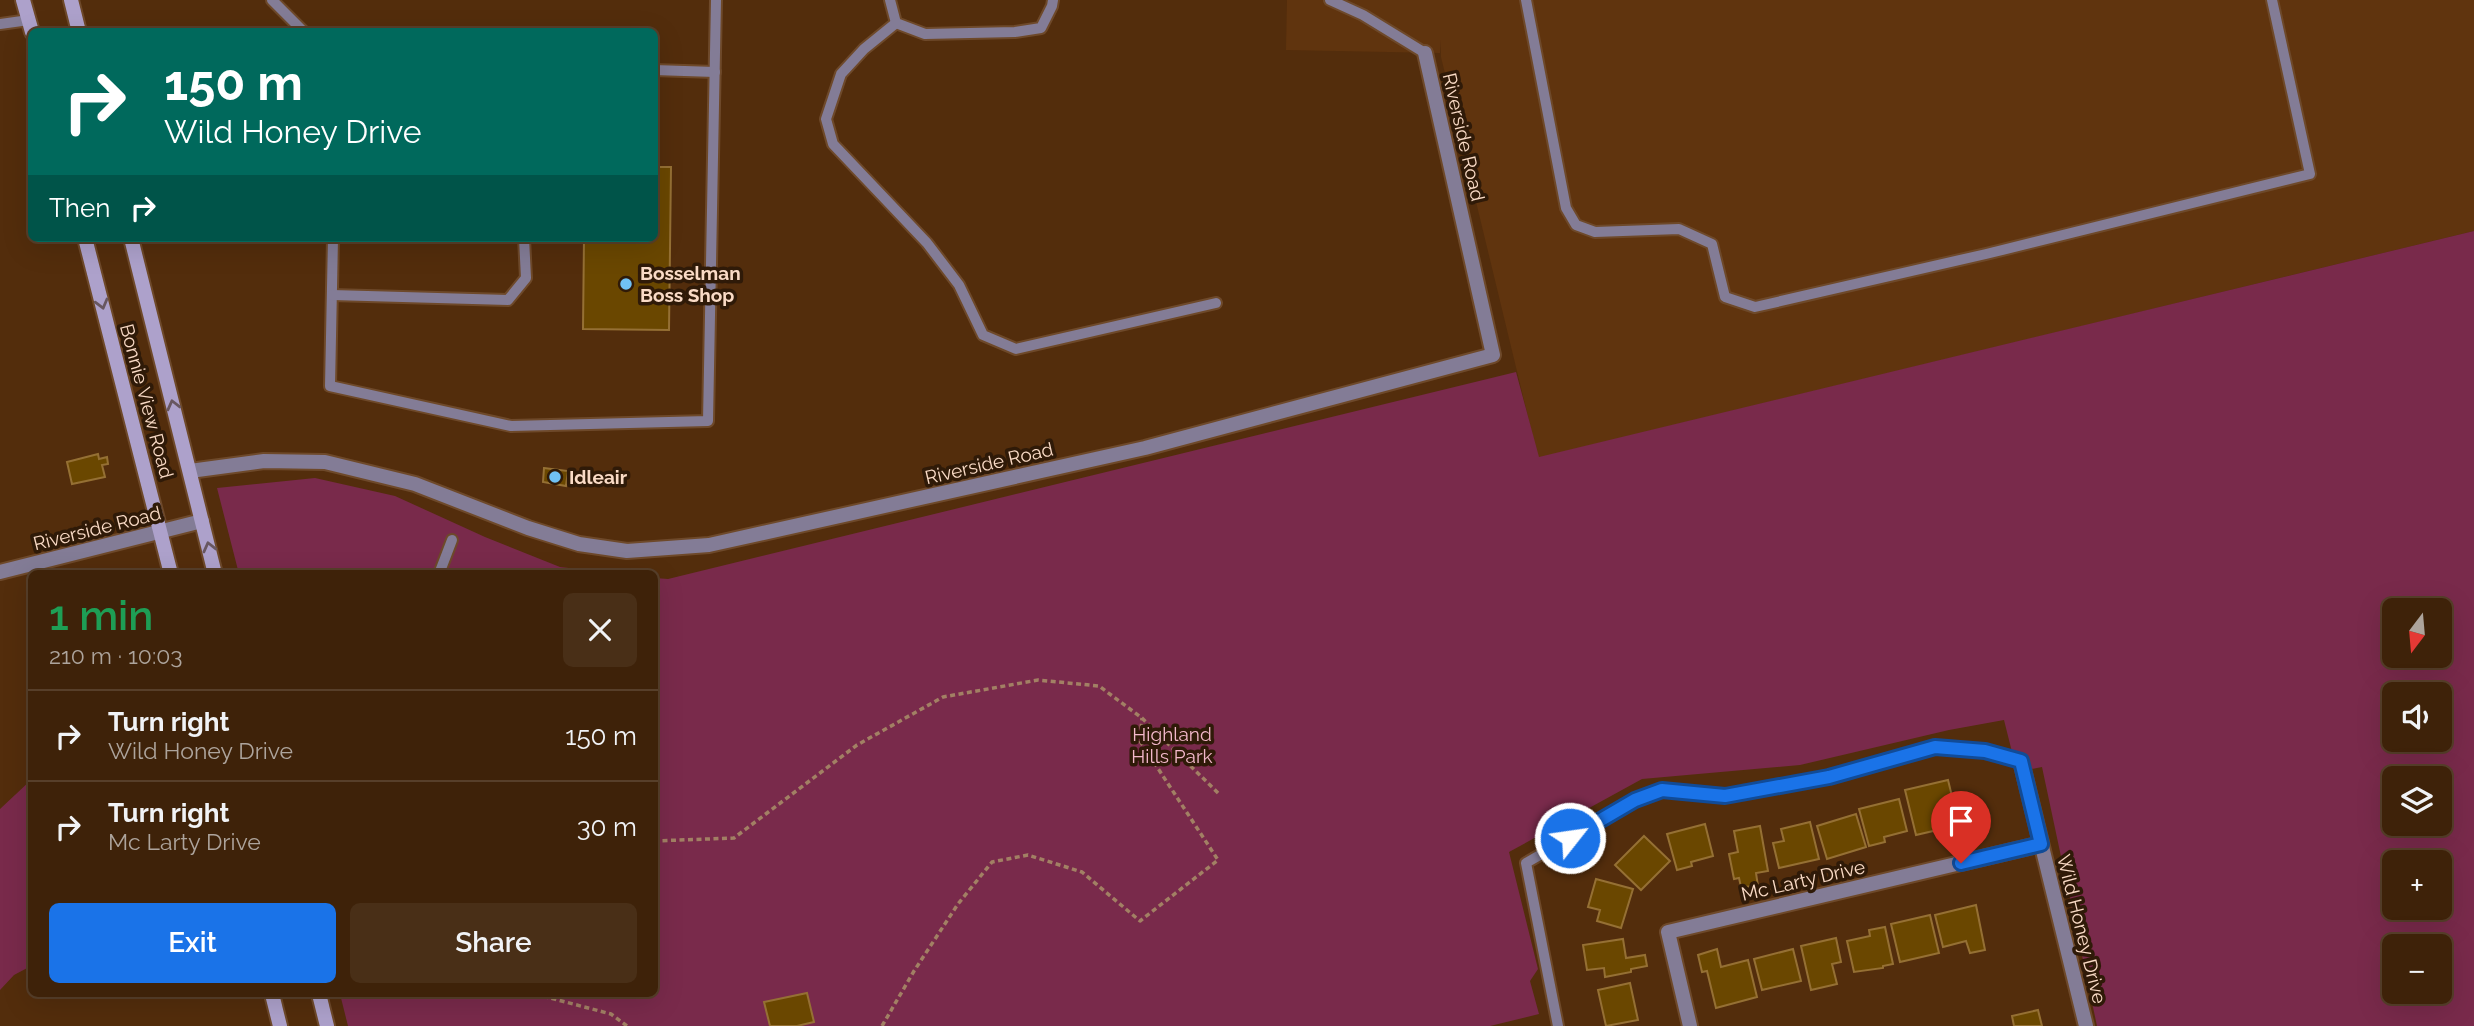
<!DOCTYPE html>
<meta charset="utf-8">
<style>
:root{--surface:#3e2209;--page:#492f17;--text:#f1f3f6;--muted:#ada49c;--line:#573f2a;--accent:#1a73e8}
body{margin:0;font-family:Raleway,sans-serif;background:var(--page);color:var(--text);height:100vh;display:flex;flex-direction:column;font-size:26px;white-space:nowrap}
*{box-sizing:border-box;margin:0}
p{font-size:23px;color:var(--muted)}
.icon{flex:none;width:38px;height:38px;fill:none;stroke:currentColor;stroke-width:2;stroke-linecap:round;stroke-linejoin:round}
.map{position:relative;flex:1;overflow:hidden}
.side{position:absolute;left:28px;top:570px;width:630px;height:427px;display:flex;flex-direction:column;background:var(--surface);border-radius:10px;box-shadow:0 7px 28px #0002,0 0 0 2px var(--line)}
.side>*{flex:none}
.guide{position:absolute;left:28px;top:28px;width:630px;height:214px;border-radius:10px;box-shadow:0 7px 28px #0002,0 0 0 2px var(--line);background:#00695c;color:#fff;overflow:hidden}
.needle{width:46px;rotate:196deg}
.tools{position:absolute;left:2382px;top:598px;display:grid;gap:14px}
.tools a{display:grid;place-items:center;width:70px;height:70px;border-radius:10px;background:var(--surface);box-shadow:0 7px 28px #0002,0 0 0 2px var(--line);font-size:35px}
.pin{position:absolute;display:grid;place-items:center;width:60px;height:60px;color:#fff;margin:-72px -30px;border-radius:50% 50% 50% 0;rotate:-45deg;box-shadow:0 0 7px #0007}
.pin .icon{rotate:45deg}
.me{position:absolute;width:77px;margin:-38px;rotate:60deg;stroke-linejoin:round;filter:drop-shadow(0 0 5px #0008)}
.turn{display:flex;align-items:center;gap:24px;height:147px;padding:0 21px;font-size:32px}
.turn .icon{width:91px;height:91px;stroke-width:2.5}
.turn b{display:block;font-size:49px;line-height:60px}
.then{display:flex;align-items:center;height:66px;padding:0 21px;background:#0003;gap:14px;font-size:26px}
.round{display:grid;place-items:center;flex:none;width:74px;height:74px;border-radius:10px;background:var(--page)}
.headline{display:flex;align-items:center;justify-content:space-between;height:119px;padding:0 21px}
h1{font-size:42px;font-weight:600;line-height:52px;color:#1e9e55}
.action{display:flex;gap:14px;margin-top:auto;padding:14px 21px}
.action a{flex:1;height:80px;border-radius:10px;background:var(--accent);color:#fff;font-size:28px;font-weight:600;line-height:80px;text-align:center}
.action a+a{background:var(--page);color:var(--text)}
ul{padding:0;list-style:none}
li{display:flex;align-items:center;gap:21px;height:91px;padding:0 21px;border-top:2px solid var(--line)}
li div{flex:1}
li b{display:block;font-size:26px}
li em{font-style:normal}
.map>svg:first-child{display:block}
.built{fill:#60340e}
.green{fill:#792a4b;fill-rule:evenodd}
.building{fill:#6a4700;stroke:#957034;stroke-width:2}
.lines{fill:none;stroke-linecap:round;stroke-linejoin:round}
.lane-casing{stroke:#6e492a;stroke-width:14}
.street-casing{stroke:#6e492a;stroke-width:18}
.secondary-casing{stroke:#6e492a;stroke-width:18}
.path{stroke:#a28064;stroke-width:3.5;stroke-dasharray:5 3.5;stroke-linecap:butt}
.lane{stroke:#837c96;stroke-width:10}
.street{stroke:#837c96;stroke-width:14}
.secondary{stroke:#ada1cb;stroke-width:14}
.oneway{stroke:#685760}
.route-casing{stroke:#114b97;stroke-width:18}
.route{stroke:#1a73e8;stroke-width:12}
.poi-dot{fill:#70c1f4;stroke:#2f1a08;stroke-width:2.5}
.labels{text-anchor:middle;stroke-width:7;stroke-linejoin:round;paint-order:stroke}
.street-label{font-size:19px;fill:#fadbc6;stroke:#2f1a08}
.poi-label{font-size:19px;font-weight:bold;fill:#fadbc6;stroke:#2f1a08;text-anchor:start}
.park-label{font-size:19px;fill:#f3b8cb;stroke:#2f1a08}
</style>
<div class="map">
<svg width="2474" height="1026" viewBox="0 0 2474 1026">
<rect width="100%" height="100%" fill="#532d0c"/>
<polygon class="built" points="1287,0 2474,0 2474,231 1538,458 1441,57 1441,40 1440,53 1286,50"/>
<g class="green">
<path d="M2474,231V1026H2097L2042,767L2017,772L2004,720L1949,730L1800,765L1642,779L1509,852L1538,969L1530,981L1539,1014L1490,1026H348L340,994H654L655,578L668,579L1516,372L1539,457ZM2394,611H2440V656H2394ZM2394,695H2440V740H2394ZM2394,779H2440V824H2394ZM2394,863H2440V908H2394ZM2394,947H2440V992H2394Z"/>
<polygon points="315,478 395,496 485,537 560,567 622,574 239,574 217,488"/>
<polygon points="31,780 31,966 14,975 0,990 0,809"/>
</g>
<g class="building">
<polygon points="654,167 671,167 669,330 583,329 584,238 654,238"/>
<polygon points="98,454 99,459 107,457 108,464 102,465 105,477 72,484 67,462"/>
<polygon points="544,468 568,471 566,486 543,482"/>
<polygon points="1948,780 1959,825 1916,835 1905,790"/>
<polygon points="1899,799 1907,831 1884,837 1885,842 1869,846 1859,809"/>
<polygon points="1856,814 1866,847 1827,859 1817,826"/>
<polygon points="1810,822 1819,859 1779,868 1773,843 1784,841 1781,829"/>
<polygon points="1705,824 1713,856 1691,862 1692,866 1677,870 1667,834"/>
<polygon points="1760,826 1768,871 1756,873 1758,886 1741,887 1739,878 1734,879 1729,854 1738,852 1734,831"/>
<polygon points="1644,836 1670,861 1641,890 1615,865"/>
<polygon points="1596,879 1633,889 1621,928 1597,921 1600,910 1588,907"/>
<polygon points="1976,905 1985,950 1970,953 1966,941 1943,947 1935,915"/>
<polygon points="1930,915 1939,953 1900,962 1891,924"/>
<polygon points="1885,927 1893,964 1883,966 1883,968 1854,972 1847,941 1870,936 1869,930"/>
<polygon points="1836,938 1841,962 1832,964 1837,984 1811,990 1801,946"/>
<polygon points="1623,939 1626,958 1645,955 1647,966 1631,969 1631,972 1605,977 1604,968 1587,970 1583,945"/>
<polygon points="1717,949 1721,967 1748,960 1757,997 1716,1008 1707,971 1702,972 1698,955"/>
<polygon points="1793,949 1801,981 1762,990 1754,959"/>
<polygon points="1630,983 1638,1020 1606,1026 1598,990"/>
<polygon points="807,993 814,1022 797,1026 770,1026 764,1002"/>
<polygon points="2038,1010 2042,1026 2014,1026 2012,1016"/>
</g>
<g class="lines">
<defs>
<g id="lane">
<polyline points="272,0 304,32"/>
<polyline points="890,0 896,23 925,34 1015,32 1041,28 1052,6 1053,0"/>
<polyline points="1330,0 1363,15 1425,53"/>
<polyline points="1526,0 1566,208 1576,225 1595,232 1679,229 1712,244 1725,297 1755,307 1986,254 2310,174 2272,0"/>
<polyline points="896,23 864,49 841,74 826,119 833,144 927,243 959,285 983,335 1016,349 1216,303"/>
<polyline points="0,24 29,20"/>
<polyline points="654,70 715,72"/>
<polyline points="333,238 330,386 511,426 708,421 716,0"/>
<polyline points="332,295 508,300 526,278 524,238"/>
<polyline points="439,574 452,540"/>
<polyline points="1558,1026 1526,863 1635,800 1662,790 1725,797 1829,777 1935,747 1985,751 2021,761"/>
</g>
<g id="street">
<polyline points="190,471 264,461 325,462 415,484 528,528 579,544 627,551 709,545 1145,448 1493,355 1425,53"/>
<polyline points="0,572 202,521"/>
<polyline points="2021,761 2086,1026"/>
<polyline points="1690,1026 1668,932 2041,844"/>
</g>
<g id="secondary">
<polyline points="23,0 32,32"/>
<polyline points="71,0 79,32"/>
<polyline points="85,238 171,574"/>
<polyline points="131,238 215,574"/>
<polyline points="272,994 280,1026"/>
<polyline points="319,994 327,1026"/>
</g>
</defs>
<use href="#lane" class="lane-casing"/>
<use href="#street" class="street-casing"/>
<use href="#secondary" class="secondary-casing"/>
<g class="path">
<polyline points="654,841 734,838 857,745 943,697 1038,680 1099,686 1142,718 1219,794"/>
<polyline points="535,994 611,1014 627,1026"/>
<polyline points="882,1026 914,971 958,904 992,862 1028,855 1082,872 1140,921 1218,860 1140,741 1142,718"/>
</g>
<use href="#lane" class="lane"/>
<use href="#street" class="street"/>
<use href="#secondary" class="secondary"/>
</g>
<defs><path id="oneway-chevron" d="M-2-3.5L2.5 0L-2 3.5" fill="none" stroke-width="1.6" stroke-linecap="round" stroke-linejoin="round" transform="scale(1.75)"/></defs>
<g class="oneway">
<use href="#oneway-chevron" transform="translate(102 304) rotate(75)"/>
<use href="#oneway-chevron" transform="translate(173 405) rotate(-104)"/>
<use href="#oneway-chevron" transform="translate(209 547) rotate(-104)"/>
</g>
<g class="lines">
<defs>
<polyline id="route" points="1570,838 1635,800 1662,790 1725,796 1829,777 1935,747 1985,751 2021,761 2041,844 1961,863"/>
</defs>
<use href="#route" class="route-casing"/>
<use href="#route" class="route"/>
</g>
<g class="poi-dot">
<circle cx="626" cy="284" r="7"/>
<circle cx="555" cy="477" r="7"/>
</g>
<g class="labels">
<g class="street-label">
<text transform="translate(1464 137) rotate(77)" y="7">Riverside Road</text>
<text transform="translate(147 401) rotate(75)" y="7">Bonnie View Road</text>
<text transform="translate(989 463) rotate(-13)" y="7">Riverside Road</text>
<text transform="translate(97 528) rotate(-14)" y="7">Riverside Road</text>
<text transform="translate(1803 880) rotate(-13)" y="7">Mc Larty Drive</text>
<text transform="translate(2082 929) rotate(76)" y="7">Wild Honey Drive</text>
</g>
<g class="poi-label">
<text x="640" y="280">Bosselman<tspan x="640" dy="22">Boss Shop</tspan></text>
<text x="569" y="484">Idleair</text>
</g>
<g class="park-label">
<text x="1172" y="741">Highland<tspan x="1172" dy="22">Hills Park</tspan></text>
</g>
</g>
</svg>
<div class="tools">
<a><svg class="needle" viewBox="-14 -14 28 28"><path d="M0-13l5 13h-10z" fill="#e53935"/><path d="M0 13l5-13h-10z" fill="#ada49c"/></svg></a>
<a><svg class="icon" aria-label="sound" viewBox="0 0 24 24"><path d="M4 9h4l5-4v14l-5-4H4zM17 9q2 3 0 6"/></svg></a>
<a><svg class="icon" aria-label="layers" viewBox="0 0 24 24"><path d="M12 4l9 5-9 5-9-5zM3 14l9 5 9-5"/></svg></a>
<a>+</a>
<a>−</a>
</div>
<div class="pin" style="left:1961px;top:863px;background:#d93025"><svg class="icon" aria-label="arrive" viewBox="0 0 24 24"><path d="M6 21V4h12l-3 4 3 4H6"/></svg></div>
<svg class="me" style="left:1570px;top:838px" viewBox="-20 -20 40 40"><circle r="17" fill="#1a73e8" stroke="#fff" stroke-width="3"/><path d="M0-11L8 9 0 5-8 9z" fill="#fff"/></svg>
<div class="guide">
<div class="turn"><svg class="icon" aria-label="right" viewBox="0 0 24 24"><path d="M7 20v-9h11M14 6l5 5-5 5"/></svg><div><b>150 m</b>Wild Honey Drive</div></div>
<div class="then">Then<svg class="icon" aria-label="right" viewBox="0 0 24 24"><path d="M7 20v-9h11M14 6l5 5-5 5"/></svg></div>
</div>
<section class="side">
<div class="headline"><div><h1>1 min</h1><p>210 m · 10:03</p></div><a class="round"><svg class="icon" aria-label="close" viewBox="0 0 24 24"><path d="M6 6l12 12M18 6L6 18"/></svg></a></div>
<ul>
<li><svg class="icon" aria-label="right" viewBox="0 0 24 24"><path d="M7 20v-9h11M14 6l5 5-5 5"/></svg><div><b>Turn right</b><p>Wild Honey Drive</p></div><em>150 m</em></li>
<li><svg class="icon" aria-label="right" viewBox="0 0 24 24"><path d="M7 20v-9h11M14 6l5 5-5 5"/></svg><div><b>Turn right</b><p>Mc Larty Drive</p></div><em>30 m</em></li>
</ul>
<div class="action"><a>Exit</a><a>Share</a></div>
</section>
</div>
